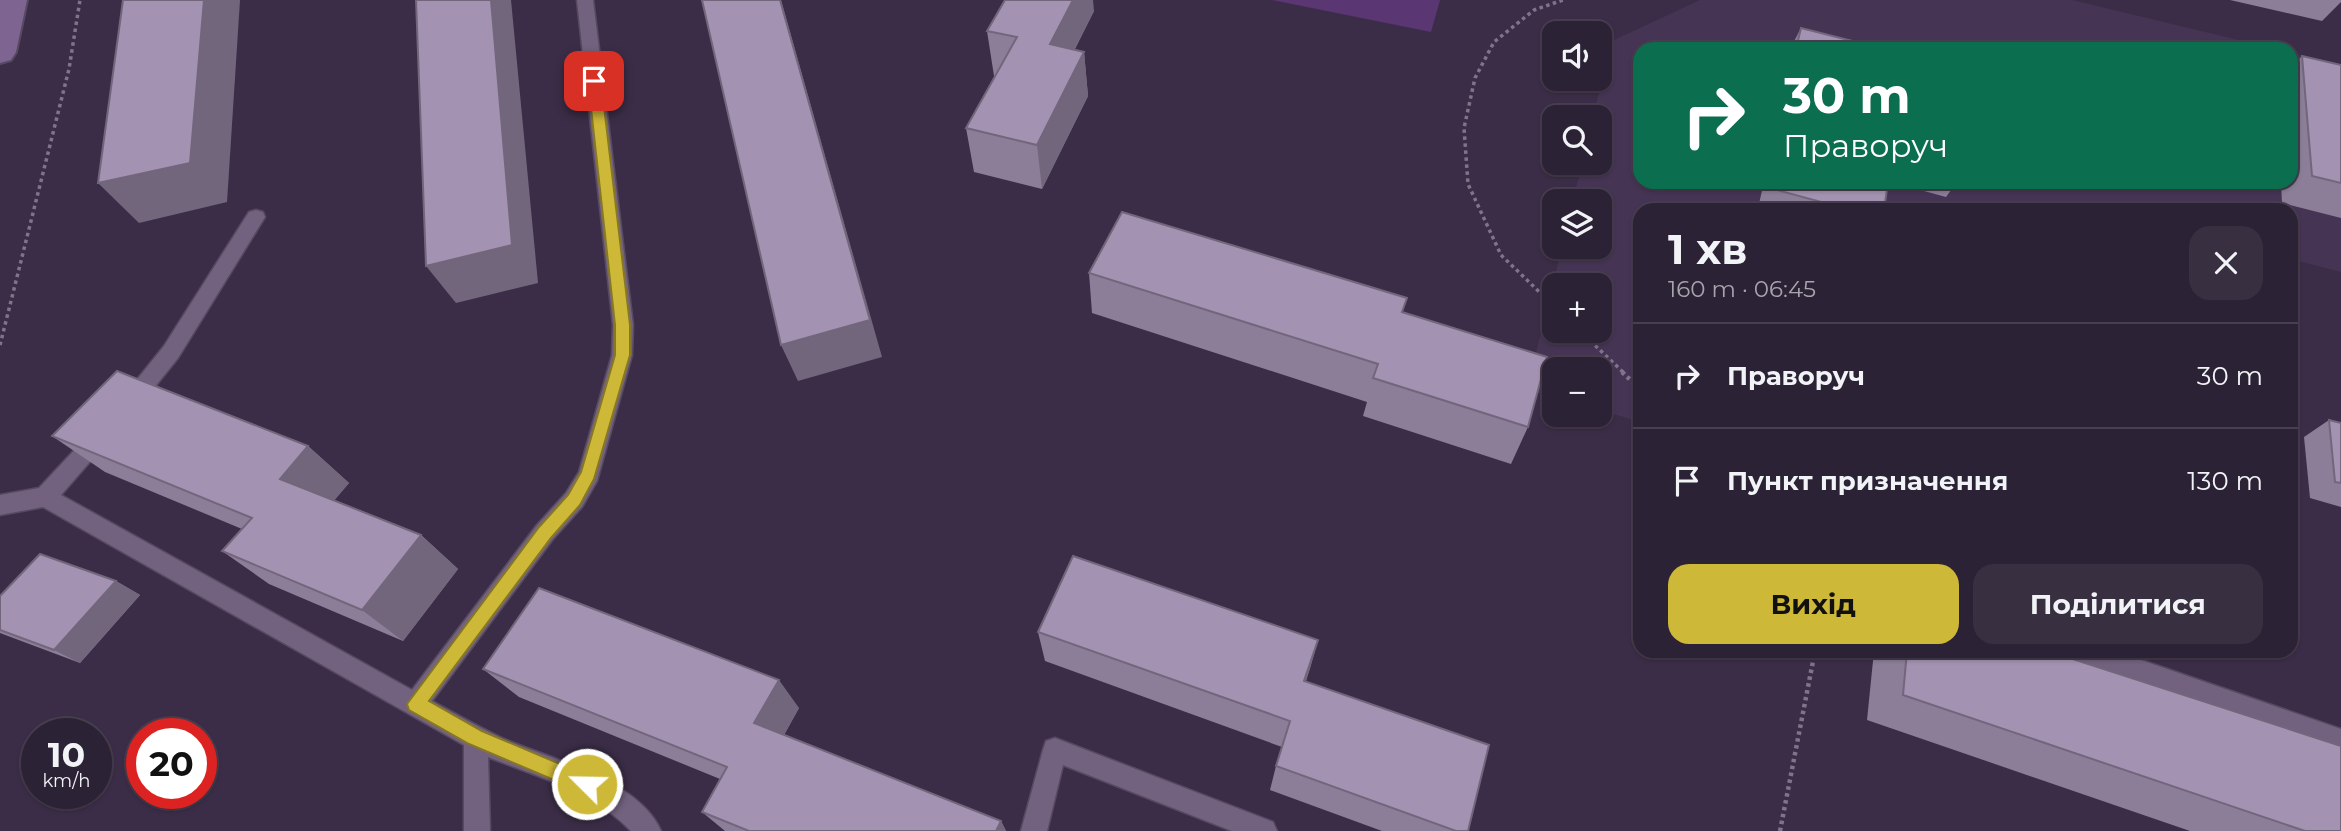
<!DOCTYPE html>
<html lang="uk">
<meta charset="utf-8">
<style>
:root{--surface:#2c2235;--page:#382f41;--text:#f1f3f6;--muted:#a6a4ad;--line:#483f50;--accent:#ceb838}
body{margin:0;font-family:Montserrat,sans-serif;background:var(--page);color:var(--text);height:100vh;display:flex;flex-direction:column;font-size:26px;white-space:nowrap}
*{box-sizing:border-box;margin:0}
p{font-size:23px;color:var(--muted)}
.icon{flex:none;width:38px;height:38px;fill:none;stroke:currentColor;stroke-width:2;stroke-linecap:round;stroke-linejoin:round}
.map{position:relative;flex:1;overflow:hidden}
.panel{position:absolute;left:1633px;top:203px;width:665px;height:455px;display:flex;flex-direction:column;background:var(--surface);border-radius:21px;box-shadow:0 2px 5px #0004,0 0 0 2px var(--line)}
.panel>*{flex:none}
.top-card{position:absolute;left:1633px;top:42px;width:665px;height:147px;border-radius:21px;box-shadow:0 2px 5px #0004,0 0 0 2px var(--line);background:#0b6e4f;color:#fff;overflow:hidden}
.controls{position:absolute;left:1542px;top:21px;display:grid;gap:14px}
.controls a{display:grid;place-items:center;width:70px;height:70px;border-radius:14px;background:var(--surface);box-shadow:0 2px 5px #0004,0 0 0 2px var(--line);font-size:35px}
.speed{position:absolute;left:21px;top:718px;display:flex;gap:14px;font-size:35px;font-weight:700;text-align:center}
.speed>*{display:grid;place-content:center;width:91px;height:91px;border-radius:50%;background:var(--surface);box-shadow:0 2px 5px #0004,0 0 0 2px var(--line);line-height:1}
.speed small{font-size:18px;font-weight:400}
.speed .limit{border:10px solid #d22;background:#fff;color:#111}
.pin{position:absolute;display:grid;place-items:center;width:60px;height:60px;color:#fff;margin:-30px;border-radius:14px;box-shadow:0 4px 10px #0006}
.me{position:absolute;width:77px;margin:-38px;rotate:293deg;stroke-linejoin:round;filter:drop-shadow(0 0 5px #0008)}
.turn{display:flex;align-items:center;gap:24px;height:147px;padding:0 35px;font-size:32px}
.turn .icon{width:91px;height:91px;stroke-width:2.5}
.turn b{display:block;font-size:49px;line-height:60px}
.round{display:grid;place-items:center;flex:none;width:74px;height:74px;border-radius:21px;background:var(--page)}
.summary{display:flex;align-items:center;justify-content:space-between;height:119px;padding:0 35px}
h1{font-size:42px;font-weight:700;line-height:52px}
.primary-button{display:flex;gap:14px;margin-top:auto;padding:14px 35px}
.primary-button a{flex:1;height:80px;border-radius:21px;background:var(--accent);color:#111;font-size:28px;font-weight:700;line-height:80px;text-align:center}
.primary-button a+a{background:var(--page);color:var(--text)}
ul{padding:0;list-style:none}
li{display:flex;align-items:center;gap:21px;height:105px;padding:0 35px;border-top:2px solid var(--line)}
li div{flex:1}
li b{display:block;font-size:26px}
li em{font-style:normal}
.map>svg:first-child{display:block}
.built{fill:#463454;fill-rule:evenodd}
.green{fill:#5a3673}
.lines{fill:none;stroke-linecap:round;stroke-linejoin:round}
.lane-casing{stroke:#564960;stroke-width:3}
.secondary-casing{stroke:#564960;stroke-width:4}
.path-far1{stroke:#80748a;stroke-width:3.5;stroke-dasharray:3.5 3.5;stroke-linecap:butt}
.path{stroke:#80748a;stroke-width:4.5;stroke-dasharray:3.5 3.5;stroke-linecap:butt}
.lane{fill:#72627f;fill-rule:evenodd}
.secondary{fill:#7e6591;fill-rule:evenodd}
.wall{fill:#8c7e98}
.shaded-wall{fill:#72667c}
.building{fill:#a392b1;stroke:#72667c;stroke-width:2}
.route{fill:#ceb838;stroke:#867824;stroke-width:2}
</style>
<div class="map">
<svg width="2341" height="831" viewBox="0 0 2341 831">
<rect width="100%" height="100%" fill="#3b2d47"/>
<path class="built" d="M1700,0H2072L2276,49H1640V182H2291V53L2341,66V272L2291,259V210H1640V422L1600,410V369H1554V397L1527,390L1562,247H1600V201H1573L1582,163H1600V117H1593L1612,41ZM1554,285H1600V331H1554Z"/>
<polygon class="green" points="1272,0 1440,0 1431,32"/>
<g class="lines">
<defs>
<g id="lane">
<path d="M577,0H593L633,325L632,355L597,481L582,507L553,539L432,701C456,714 480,728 504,739C551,759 639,780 661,831H631C593,791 538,777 488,757L490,831H464V745L43,507L0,515V495L39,488L94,429L101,426L108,429L112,435L108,441L61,495L412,690L537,525L566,493L579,472L612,355L613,325Z"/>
<polygon points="256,210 263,212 265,217 178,358 137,409 130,412 123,409 120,403 123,397 164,346 249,212"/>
<polygon points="2071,651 2115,651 2341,729 2341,753 2083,662 2075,659"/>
<polygon points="1055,738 1273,822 1277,831 1232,831 1063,765 1047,831 1021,831 1043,750 1046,741"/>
</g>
<polygon id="secondary" points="0,0 27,0 16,52 11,60 0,63"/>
</defs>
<use href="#lane" class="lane-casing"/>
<use href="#secondary" class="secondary-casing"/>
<g class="path-far1">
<polyline points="1554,306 1501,255 1468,184 1464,128 1475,78 1494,42 1534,10 1563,0"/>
<polyline points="1580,331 1624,373"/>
<polyline points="0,345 69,69 80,0"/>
</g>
<g class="path">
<polyline points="1622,372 1640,389"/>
<polyline points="1780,831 1815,651"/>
</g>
<use href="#lane" class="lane"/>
<use href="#secondary" class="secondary"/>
</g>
<g class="wall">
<polygon points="2230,0 2341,0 2341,2 2322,21"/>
<polygon points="1094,11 1075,49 1084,52 1088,96 1042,189 974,172 966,128 995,76 994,76 987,31"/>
<polygon points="1801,28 1884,49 1790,49"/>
<polygon points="2302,56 2341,65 2341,218 2282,203 2281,182 2291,182 2291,67"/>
<polygon points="1764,182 1888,182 1884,210 1767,210 1758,208"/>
<polygon points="1891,182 1957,182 1946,197"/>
<polygon points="1089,273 1403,313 1528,427 1511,464 1363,416 1367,402 1092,313"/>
<polygon points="2329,420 2341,423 2341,507 2310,498 2304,437"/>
<polygon points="52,436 308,446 349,483 334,500 421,535 458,569 403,641 269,584 222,551 242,529 105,472"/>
<polygon points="116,581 140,595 80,663 0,633 0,596"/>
<polygon points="1038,632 1318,640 1306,681 1468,831 1382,831 1270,790 1276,766 1282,747 1045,661"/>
<polygon points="1874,651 2048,651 2341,831 2190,831 1867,720"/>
<polygon points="483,669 799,708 784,735 1001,821 1006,831 725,831 702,812 720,779 519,697"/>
</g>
<g class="shaded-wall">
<polygon points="204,0 240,0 227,202 139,223 98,183"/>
<polygon points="491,0 511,0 538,283 456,303 426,266"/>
<polygon points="780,0 781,0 882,357 798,381 781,345"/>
<polygon points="1073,0 1093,0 1094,11 1054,89 1050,44"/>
<polygon points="1084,52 1088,96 1042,189 1037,145"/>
<polygon points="308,446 349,483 323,514 280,479"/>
<polygon points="421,535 458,569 403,641 362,610"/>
<polygon points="116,581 140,595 80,663 54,650"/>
<polygon points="1318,640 1310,669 1297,708 1304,681"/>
<polygon points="779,680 799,708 776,749 754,723"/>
<polygon points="1001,821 1006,831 996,831"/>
</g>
<g class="building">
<polygon points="123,0 204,0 190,163 98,183"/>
<polygon points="416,0 491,0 512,245 426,266"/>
<polygon points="702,0 780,0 870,320 781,345"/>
<polygon points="1005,0 1073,0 1050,44 1084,52 1037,145 966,128 1017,37 987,31"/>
<polygon points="1801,28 1884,49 1796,49"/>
<polygon points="2302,56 2341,65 2341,183 2312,176"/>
<polygon points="1771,182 1888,182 1884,210 1842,210 1843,208 1770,188"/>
<polygon points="1122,212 1407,298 1402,312 1547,357 1528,427 1373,378 1378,364 1089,273"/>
<polygon points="117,371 308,446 280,479 421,535 362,610 222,551 252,518 52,436"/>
<polygon points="2329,420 2341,423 2341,483 2335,482"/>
<polygon points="40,554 116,581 54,650 0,630 0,596"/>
<polygon points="1073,556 1318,640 1304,681 1489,745 1468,831 1456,831 1276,766 1290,721 1038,632"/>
<polygon points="539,588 779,680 754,723 1001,821 996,831 749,831 702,812 727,767 483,669"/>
<polygon points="1907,651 2048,651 2341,746 2341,831 2305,831 1903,695"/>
</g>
<polygon class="route" points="594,76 601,81 630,325 630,355 594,479 580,505 551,538 429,701 482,731 593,778 596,784 593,791 587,794 469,744 409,710 407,704 539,527 568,495 581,472 615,355 615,325 588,81"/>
</svg>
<div class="controls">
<a><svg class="icon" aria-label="sound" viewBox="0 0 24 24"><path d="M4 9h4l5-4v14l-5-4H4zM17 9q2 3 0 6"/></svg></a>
<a><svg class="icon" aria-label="search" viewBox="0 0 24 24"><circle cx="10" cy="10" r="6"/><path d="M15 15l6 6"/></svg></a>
<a><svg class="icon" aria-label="layers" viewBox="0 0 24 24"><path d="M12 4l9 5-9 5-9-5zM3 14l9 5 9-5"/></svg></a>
<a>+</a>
<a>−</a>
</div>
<div class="speed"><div>10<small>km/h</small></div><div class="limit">20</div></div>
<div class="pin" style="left:594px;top:81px;background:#d93025"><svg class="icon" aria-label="arrive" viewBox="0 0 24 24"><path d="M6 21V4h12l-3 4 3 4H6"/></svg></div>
<svg class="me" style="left:587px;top:784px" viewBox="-20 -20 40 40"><circle r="17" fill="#ceb838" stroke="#fff" stroke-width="3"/><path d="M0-11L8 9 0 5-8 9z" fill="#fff"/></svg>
<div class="top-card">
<div class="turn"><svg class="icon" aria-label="right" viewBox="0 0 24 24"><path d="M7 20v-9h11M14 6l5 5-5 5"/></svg><div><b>30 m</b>Праворуч</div></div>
</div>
<section class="panel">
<div class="summary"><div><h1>1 хв</h1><p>160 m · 06:45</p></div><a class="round"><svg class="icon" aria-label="close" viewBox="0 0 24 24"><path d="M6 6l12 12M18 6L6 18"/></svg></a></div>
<ul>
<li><svg class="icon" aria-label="right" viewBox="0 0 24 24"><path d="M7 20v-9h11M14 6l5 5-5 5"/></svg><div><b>Праворуч</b></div><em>30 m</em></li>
<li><svg class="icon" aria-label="arrive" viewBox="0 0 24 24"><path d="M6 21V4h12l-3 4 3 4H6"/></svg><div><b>Пункт призначення</b></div><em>130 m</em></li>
</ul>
<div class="primary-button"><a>Вихід</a><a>Поділитися</a></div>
</section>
</div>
